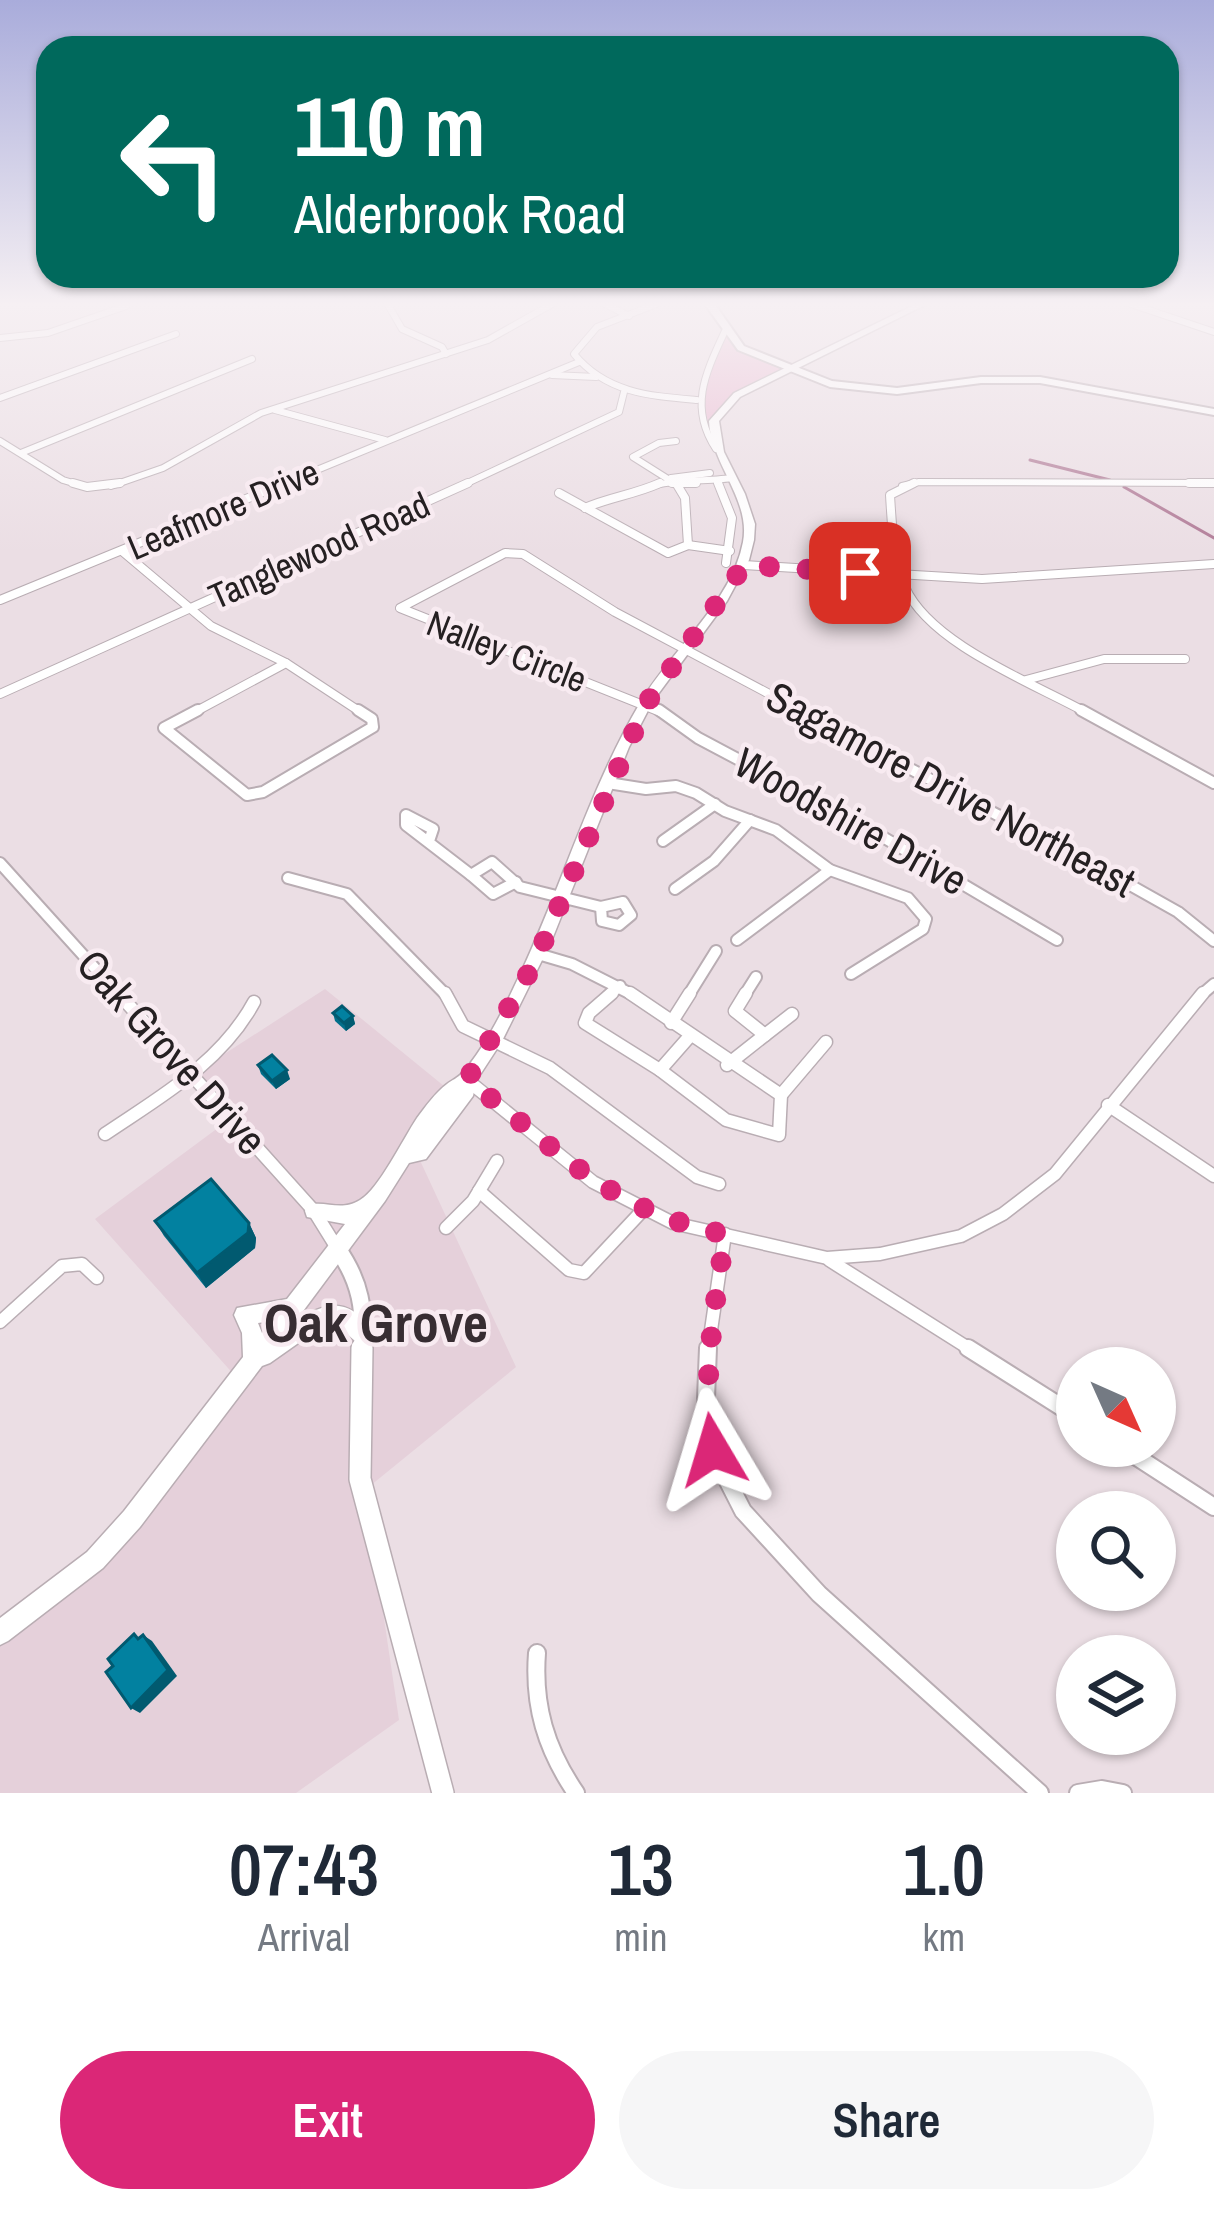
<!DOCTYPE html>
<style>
:root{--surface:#fff;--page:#f6f6f7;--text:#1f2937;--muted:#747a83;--accent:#db2777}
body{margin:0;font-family:"Archivo Narrow",sans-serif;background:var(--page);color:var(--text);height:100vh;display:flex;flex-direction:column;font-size:45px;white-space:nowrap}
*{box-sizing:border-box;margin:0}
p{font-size:39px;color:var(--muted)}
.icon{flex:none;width:66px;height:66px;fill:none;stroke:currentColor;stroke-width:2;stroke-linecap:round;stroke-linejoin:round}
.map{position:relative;height:1793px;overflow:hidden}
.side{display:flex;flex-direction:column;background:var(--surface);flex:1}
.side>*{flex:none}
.guide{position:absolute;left:36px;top:36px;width:1143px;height:252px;border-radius:36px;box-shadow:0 3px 9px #0004;background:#00695c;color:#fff;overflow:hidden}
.needle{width:78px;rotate:135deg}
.buttons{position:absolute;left:1056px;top:1347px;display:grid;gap:24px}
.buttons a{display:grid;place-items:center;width:120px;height:120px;border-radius:50%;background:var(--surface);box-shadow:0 3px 9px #0004;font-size:60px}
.pin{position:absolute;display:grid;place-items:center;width:102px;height:102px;color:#fff;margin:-51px;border-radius:24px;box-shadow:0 6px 18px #0006}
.me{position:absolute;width:132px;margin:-66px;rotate:353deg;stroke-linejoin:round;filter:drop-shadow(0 0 9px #0008)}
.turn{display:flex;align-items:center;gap:42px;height:252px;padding:0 60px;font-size:54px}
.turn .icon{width:156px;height:156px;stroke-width:2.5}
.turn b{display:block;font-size:84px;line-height:102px}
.eta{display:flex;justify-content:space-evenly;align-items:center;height:204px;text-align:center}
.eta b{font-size:72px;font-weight:600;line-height:84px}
.cta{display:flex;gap:24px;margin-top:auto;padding:24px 60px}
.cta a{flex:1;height:138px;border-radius:72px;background:var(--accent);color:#fff;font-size:48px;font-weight:600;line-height:138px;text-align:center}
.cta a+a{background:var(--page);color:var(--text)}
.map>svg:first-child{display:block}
.built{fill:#e5d0da}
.green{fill:#eabad2}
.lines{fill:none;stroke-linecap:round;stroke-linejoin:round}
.stream{stroke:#b07a96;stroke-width:3}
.minor-far4-casing{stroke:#b9adb3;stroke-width:8}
.minor-far3-casing{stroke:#b9adb3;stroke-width:10}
.minor-far2-casing{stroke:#b9adb3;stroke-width:14}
.minor-far1-casing{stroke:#b9adb3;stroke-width:15}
.minor-casing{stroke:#b9adb3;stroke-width:20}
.tertiary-far1-casing{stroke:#b9adb3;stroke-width:20}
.tertiary-casing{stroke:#b9adb3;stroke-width:24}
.secondary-casing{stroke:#b9adb3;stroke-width:3}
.primary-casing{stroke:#b9adb3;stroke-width:4}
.minor-far4{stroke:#fff;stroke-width:6}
.minor-far3{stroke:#fff;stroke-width:8}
.minor-far2{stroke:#fff;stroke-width:10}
.minor-far1{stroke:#fff;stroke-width:12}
.minor{stroke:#fff;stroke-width:16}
.tertiary-far1{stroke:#fff;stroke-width:16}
.tertiary{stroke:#fff;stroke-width:21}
.secondary{fill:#fff;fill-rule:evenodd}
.primary{fill:#fff;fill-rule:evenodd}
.wall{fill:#026f8a}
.shaded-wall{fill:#015a70}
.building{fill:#0281a0;stroke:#015a70;stroke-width:3}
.route{stroke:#db2777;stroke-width:21;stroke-dasharray:0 37.8}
.labels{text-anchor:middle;stroke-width:9;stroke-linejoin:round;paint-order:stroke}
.far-street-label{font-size:36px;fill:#252022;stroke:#f8ebf1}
.street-label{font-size:42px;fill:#252022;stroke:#f8ebf1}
.near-neighbourhood-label{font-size:54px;font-weight:bold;fill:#372d32;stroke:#f8ebf1}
</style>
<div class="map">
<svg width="1214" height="1793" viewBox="0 0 1214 1793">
<rect width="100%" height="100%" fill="#ebdee4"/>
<polygon class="built" points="325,989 455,1095 417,1154 516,1367 365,1490 399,1720 296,1793 0,1793 0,1636 45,1603 190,1443 236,1377 95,1219 230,1119 195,1073"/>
<path class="green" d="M725,336L782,368L738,395L714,421L716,449C685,411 703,375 725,336Z"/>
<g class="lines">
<g class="stream">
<polyline points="1030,460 1110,480"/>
<polyline points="1124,487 1214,538"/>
</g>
<defs>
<g id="minor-far4">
<polyline points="387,303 402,329 442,347 446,354"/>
<polyline points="603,303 629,316"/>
<path d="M659,303L597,327L574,354C606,393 650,396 697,400"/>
<polyline points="1128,303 1214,332"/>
<polyline points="0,338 48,333 126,306"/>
<polyline points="552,375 596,377"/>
<polyline points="0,398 176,334"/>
<polyline points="275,410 385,440"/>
<polyline points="0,441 63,480 83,486"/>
<polyline points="676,441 659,443 633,457 679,486"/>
<path d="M716,449C688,407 706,372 725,331"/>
<polyline points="21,453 252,359"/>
<polyline points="671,478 710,473"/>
<polyline points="717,480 719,486"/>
<polyline points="111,486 163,468 261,413 488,340 554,303"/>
<polyline points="278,486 579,362"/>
<polyline points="461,486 619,412 624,392"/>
<path d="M653,486C666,480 713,481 733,478"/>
<polyline points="902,486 919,482 1214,483"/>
</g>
<g id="minor-far3">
<polyline points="73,483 87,487 120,483"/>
<polyline points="672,483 696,483"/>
<polyline points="718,483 732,518 726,563"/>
<path d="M914,483L890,495C892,526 893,558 905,587C930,644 1033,683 1087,713"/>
<polyline points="1189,483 1214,483"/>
<polyline points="559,493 668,553 688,545 685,498 676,483"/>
<path d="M585,508C610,497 633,495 660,483"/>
<polyline points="688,545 730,551"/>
<polyline points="122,551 211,626 286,663"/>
<polyline points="744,565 982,579 1214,564"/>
<polyline points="0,600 285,483"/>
<polyline points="1026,680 1104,659 1185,659"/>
<polyline points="0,694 468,483"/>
<polyline points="193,713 286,663 362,713"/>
<polyline points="663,713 400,608 505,553 523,554 615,612 805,713"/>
</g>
<g id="minor-far2">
<polyline points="198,710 164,728 247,795 263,792 373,727 372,719 358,710"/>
<polyline points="659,710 698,738 871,830 1057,940"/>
<polyline points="799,710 1130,885 1178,912 1214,941"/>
<polyline points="1081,710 1214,783"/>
<polyline points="608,783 646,789 676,786 696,793 725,811 776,830 830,870 908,898 926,919 923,929 851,974"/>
<polyline points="429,841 433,829 406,815 406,825 471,875 492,862 520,887 601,907"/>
<polyline points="663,841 715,804"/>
<polyline points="0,863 120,996"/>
<polyline points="471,875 493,894 516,882"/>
<polyline points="288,878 347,894 447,996"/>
<polyline points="675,889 714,861 750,820"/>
<polygon points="623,902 631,915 619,925 602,921 601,907"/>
<polyline points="737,940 830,870"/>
<polyline points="538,954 572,964 635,996"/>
<polyline points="608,996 620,986"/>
<polyline points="688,996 716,951"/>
<polyline points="744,996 756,977"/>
<polyline points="1200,996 1214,984"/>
</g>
<g id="minor-far1">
<polyline points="118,993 314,1211 337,1248"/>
<polyline points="445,993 463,1026 550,1068 697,1177 719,1184"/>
<polyline points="612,993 589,1013 585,1023 660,1070"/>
<polyline points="630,993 781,1095 779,1135 726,1120 660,1070 689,1037"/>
<polyline points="671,1023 690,993"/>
<polyline points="765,1035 792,1014"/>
<polyline points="727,1065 765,1035 735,1011 746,993"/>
<polyline points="467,1080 593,1182 673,1223 827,1258 880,1254 961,1236 1003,1214 1055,1174 1203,993"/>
<polyline points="781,1095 826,1042"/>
<polyline points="1108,1105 1214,1176"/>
<path d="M105,1134C161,1096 221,1063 254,1002"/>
<polyline points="479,1191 569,1270 584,1273 643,1210"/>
<polyline points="446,1228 473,1201 497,1161"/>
<polyline points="829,1260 973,1351"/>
<polyline points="0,1322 62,1266 82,1264 97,1278"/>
<polyline points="708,1351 725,1234"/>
</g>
<g id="minor">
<polyline points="708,1348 706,1398 713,1452 743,1511 819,1594 1040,1793"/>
<polyline points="968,1348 1077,1417"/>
<polyline points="1120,1446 1214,1507"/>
<path d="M537,1653C533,1706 546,1749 576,1793"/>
<polyline points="1078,1793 1102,1789 1123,1793"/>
</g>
<path id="tertiary-far1" d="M337,1248C361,1282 365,1310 362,1351"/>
<polyline id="tertiary" points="362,1348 360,1479 443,1793"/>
<path id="secondary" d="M918,303H929L740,397L719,421L724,452L745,494L755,524L754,540L749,560L727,601L653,701L629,747L551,942L502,1041L476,1081L473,1096L426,1159L409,1163L385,1201L295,1322C328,1299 353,1298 375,1336L372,1343L365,1346C345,1338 349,1327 324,1325L270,1363L262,1366L140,1527L103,1568L8,1641L0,1645V1618L87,1552L124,1511L243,1357L242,1333L234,1315L237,1308L287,1299L345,1224L307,1217L305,1211L307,1205C327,1200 340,1212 360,1200C379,1189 403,1139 417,1118C426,1106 435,1093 447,1084C452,1080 458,1078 462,1073C481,1053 502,1013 514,987C560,894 587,793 640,703C670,651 732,602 743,542C751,500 711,464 709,421L734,393ZM271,1321L262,1333L258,1323Z"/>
<polygon id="primary" points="704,303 714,303 744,346 832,381 897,388 981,377 1040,377 1214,409 1214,415 1040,383 981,383 897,394 830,387 738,350"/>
</defs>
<use href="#minor-far4" class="minor-far4-casing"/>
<use href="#minor-far3" class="minor-far3-casing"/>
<use href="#minor-far2" class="minor-far2-casing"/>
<use href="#minor-far1" class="minor-far1-casing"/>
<use href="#minor" class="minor-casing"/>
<use href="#tertiary-far1" class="tertiary-far1-casing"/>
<use href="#tertiary" class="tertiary-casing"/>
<use href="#secondary" class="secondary-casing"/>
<use href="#primary" class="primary-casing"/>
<use href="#minor-far4" class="minor-far4"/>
<use href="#minor-far3" class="minor-far3"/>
<use href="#minor-far2" class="minor-far2"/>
<use href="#minor-far1" class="minor-far1"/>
<use href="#minor" class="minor"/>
<use href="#tertiary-far1" class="tertiary-far1"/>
<use href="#tertiary" class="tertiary"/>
<use href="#secondary" class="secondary"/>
<use href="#primary" class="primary"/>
</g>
<g class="wall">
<polygon points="333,1013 353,1016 355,1024 346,1031 335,1021"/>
<polygon points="258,1065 290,1079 276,1089 261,1074"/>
<polygon points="155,1221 249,1223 256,1238 255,1248 206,1288 164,1236"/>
</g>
<g class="shaded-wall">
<polygon points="353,1016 355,1024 346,1031 344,1023"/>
<polygon points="287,1070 290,1079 276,1089 272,1081"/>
<polygon points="249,1223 256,1238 255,1248 206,1288 197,1273"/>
<polygon points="143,1635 152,1641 177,1676 140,1713 131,1708"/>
</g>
<g class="building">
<polygon points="342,1006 353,1016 344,1023 333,1013"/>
<polygon points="272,1055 287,1070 272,1081 258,1065"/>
<polygon points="211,1179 249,1223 248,1233 197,1273 155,1221"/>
<polygon points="134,1634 138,1639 143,1635 168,1670 131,1708 106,1672 113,1666 108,1659"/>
</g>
<linearGradient id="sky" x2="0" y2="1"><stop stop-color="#a9acdb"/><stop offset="0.55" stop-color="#f6f0f3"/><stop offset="1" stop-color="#f6f0f3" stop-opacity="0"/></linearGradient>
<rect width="1214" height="554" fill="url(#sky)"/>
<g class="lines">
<path class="route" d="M713,1450C701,1377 715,1307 725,1234C605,1210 560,1149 467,1080L535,962L646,704L744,565L860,573"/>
</g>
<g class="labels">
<g class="far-street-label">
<text transform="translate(223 509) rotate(-23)" y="13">Leafmore Drive</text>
<text transform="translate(319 550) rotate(-24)" y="13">Tanglewood Road</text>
<text transform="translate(507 651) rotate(21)" y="13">Nalley Circle</text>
</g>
<g class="street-label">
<text transform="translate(951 789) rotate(28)" y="15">Sagamore Drive Northeast</text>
<text transform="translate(851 821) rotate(29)" y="15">Woodshire Drive</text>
<text transform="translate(172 1052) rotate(48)" y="15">Oak Grove Drive</text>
</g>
<g class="near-neighbourhood-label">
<text x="376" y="1342">Oak Grove</text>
</g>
</g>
</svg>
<div class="buttons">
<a><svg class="needle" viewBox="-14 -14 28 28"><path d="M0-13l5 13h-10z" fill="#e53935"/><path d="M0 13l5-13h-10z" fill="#747a83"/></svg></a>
<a><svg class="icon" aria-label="search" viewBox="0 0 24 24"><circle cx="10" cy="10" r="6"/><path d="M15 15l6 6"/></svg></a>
<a><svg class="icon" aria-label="layers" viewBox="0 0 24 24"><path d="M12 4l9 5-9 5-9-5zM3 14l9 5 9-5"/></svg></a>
</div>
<div class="pin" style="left:860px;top:573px;background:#d93025"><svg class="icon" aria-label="arrive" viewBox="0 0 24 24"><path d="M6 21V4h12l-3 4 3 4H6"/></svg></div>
<svg class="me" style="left:713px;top:1450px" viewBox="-20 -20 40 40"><path d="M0-17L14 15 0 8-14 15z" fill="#db2777" stroke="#fff" stroke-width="4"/></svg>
<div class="guide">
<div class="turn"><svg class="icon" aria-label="left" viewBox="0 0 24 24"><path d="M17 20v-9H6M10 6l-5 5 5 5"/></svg><div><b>110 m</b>Alderbrook Road</div></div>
</div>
</div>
<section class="side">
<div class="eta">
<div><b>07:43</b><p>Arrival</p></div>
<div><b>13</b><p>min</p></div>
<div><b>1.0</b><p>km</p></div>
</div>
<div class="cta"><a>Exit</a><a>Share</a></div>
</section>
